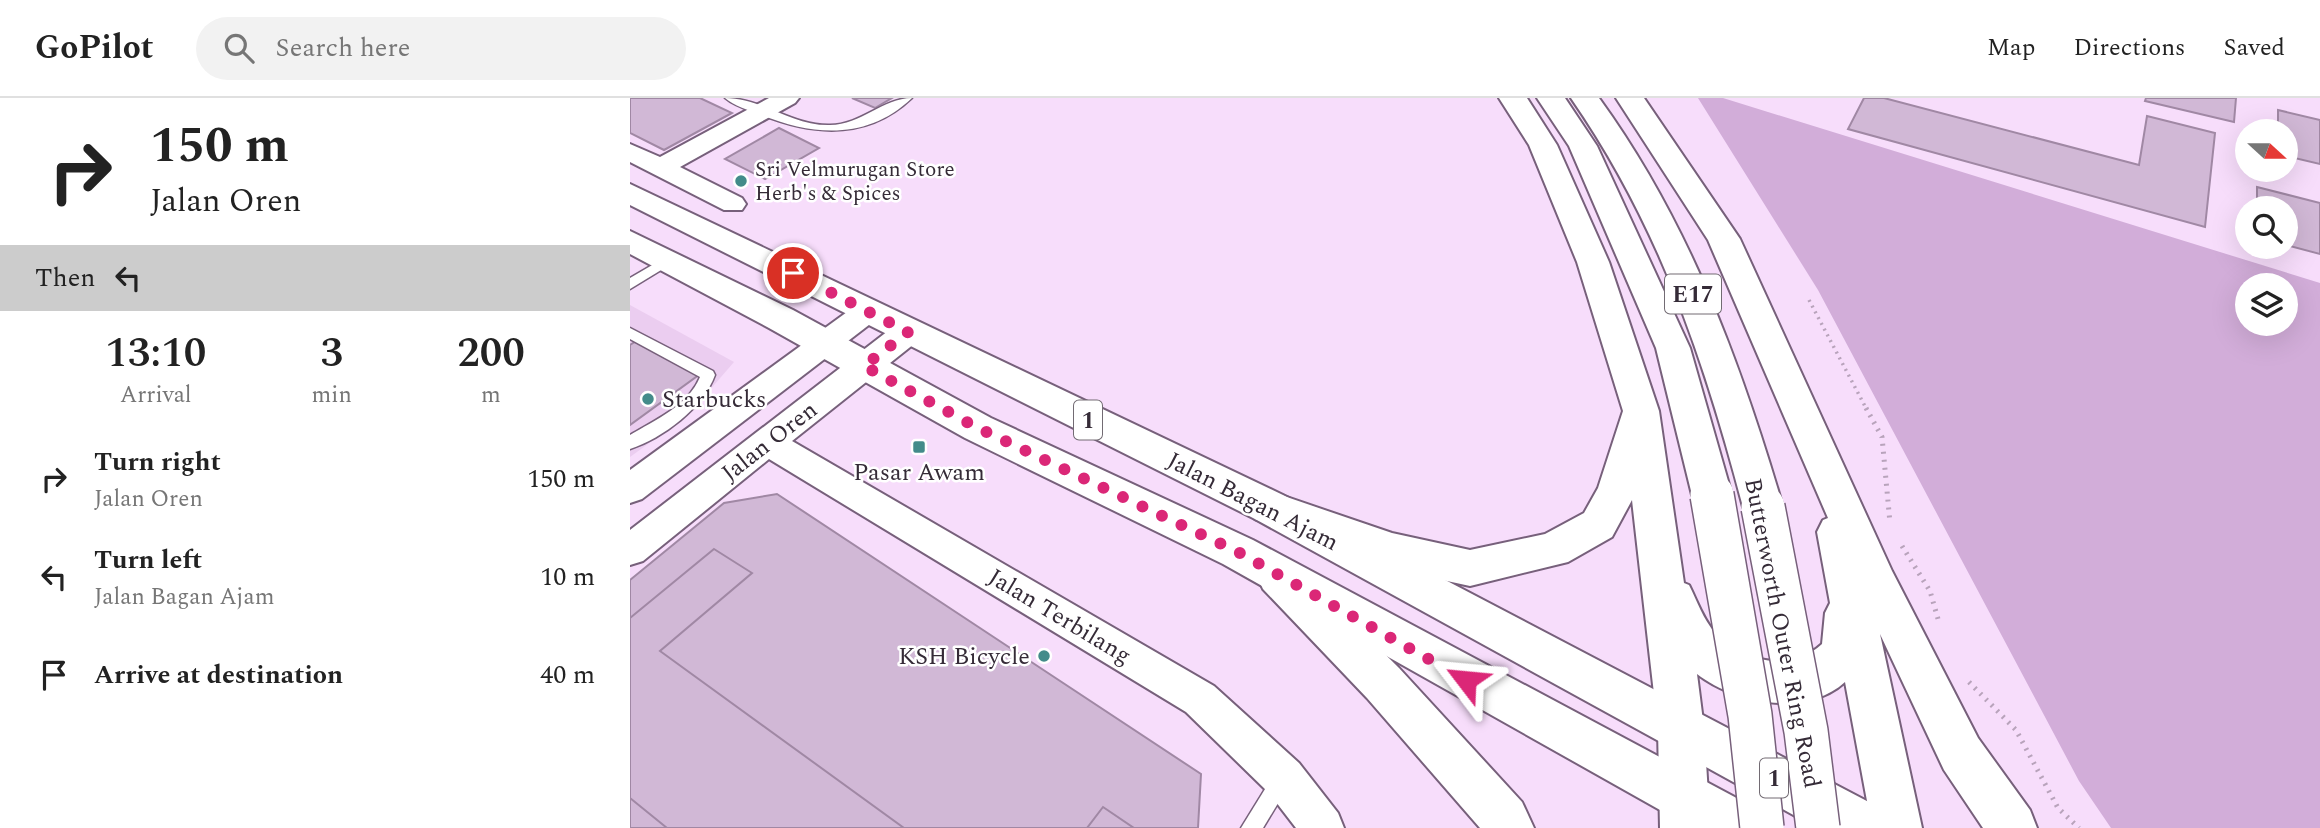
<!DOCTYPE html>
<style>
:root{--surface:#fff;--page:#f2f2f2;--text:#222;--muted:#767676;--line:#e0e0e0}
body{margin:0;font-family:Spectral,serif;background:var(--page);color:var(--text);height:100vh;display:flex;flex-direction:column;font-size:26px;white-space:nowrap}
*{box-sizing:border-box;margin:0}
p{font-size:23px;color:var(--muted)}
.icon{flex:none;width:38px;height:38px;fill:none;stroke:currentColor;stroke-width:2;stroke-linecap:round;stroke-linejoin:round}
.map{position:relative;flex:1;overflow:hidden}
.details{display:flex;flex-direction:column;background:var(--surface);width:630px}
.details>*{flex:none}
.banner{background:#fff;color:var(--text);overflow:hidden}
.needle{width:46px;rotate:111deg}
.controls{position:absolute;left:1605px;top:21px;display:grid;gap:14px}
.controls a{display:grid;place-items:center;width:63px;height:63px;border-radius:50%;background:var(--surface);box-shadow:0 7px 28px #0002;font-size:35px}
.pin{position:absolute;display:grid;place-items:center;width:60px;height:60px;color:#fff;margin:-30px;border:4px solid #fff;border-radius:50%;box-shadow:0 2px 7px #0007}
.me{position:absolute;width:77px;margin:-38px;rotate:299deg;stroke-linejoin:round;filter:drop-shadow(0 0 5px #0008)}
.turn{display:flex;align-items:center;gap:24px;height:147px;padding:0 35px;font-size:32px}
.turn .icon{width:91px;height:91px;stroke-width:2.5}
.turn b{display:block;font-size:49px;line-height:60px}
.then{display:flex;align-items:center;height:66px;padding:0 35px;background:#0003;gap:14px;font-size:26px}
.eta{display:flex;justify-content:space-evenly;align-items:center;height:119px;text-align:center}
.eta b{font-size:42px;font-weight:600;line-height:49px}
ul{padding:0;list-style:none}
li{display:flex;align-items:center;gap:21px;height:98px;padding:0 35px}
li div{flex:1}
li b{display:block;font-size:26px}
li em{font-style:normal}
header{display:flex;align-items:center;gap:42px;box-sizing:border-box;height:98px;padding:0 35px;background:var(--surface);border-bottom:2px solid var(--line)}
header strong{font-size:33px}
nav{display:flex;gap:38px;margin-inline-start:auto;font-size:24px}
.search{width:490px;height:63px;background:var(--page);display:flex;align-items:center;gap:18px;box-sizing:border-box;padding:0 24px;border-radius:38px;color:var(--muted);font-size:26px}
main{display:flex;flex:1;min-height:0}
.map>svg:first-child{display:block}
.built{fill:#ebcdf0}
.green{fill:#d2add9;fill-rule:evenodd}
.building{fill:#d1b8d6;stroke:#a088a4;stroke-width:2}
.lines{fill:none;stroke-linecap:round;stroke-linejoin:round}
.service-casing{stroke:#77607b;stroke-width:3}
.minor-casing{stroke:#77607b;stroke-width:4}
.primary-casing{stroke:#77607b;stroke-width:4}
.motorway-casing{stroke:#77607b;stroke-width:4}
.path-far1{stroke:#b8a3bb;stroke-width:3.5;stroke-dasharray:2 4.5;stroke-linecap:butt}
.path{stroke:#b8a3bb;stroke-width:5;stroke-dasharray:2 6;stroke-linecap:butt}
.service{fill:#fff;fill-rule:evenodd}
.minor{fill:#fff;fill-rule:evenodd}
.primary{fill:#fff;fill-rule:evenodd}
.motorway{fill:#fff;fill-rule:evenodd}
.motorway-bridge-casing{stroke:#77607b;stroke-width:46;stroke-linecap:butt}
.motorway-bridge{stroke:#fff;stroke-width:43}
.route{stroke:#db2777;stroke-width:12;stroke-dasharray:0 21.6}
.poi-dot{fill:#438b8a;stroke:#fff;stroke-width:2.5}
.labels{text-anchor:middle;stroke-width:5;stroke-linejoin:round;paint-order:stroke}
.far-poi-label{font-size:21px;fill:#352b37;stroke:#fff;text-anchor:start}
.shield{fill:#fff;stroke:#726b73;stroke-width:2}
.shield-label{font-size:23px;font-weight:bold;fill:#352b37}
.poi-label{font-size:24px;fill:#352b37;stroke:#fff;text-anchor:start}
.street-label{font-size:24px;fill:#352b37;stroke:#fff}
</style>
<header>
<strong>GoPilot</strong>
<div class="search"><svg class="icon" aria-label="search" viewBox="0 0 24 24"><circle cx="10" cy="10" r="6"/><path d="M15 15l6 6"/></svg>Search here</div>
<nav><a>Map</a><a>Directions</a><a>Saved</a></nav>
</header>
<main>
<section class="details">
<div class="banner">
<div class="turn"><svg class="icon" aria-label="right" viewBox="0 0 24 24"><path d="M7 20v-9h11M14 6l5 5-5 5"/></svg><div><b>150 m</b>Jalan Oren</div></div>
<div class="then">Then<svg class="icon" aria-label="left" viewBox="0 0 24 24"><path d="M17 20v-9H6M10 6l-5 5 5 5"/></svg></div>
</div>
<div class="eta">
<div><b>13:10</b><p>Arrival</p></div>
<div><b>3</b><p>min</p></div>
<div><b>200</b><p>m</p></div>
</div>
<ul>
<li><svg class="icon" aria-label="right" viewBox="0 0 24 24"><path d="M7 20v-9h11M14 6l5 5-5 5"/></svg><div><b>Turn right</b><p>Jalan Oren</p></div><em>150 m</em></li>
<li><svg class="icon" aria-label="left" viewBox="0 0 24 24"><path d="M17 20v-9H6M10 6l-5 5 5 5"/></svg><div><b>Turn left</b><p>Jalan Bagan Ajam</p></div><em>10 m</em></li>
<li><svg class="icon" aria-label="arrive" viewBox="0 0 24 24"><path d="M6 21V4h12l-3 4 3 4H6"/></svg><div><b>Arrive at destination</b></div><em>40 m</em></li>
</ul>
</section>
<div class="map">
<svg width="1690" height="730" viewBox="0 0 1690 730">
<rect width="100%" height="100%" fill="#f7ddfb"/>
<polygon class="built" points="0,207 104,264 58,317 0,359"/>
<path class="green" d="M1068,0H1093L1690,185V730H1481L1449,683L1188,192ZM1656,187V226H1617V187Z"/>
<g class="building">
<polygon points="0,0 70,0 102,15 34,52 0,35"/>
<polygon points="222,0 262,0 245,10"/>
<polygon points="1234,0 1254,0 1509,67 1517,18 1585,35 1575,129 1218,31"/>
<polygon points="1516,0 1606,0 1604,24 1515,3"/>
<polygon points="1648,12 1690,22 1690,66 1656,58 1656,33 1648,33"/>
<polygon points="149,30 189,50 135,81 95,61"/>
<polygon points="1627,89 1690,105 1690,156 1656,147 1656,110 1627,110"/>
<polygon points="8,242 70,276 0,327 0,247"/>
<polygon points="147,396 571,676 568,730 0,730 0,482 94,405"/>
<polygon points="84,451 122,475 30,553 274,730 37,730 0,700 0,520"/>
<polygon points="473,709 504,730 457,730"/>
</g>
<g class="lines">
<defs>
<g id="service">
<path d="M95,0C132,0 162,28 200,27C231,27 253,0 282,0C237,43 182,38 129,16C118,12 104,8 95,0Z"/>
<polygon points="36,159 41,160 41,166 0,191 0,180"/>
<path d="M0,230L83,273L85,277C73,310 33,340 0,351V337C25,322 58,308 70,279L0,241Z"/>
<polygon points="652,672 659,675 662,682 633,730 611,730 645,675"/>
</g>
<g id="minor">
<polygon points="139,0 169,0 165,5 50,69 112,100 116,106 112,112 94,112 0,64 0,46 30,59"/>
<polygon points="238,203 248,206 253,213 248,220 12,401 0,405 0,372 228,206"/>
<polygon points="278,223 289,226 293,234 289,242 162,343 584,588 669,665 708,715 714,730 666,730 639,695 556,614 139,361 13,463 0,467 0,432 267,226"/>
</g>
<g id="primary">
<polygon points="0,86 653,397 1254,712 1261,730 1187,730 625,421 0,107"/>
<polygon points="0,133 163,212 361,320 623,442 1129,712 1136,730 1062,730 593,466 335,340 139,230 0,156"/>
</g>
<g id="motorway">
<path d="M869,0H897L927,47L979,164L1029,313L1054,485L1059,487C1067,503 1073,521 1085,535C1111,565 1162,574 1192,546L1195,515L1200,505L1187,434L1193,422L1198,420L1078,142L986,0H1014L1110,141L1262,473L1348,640L1400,712L1407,730H1353L1314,672L1250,536L1292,730H1242L1215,584C1176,620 1104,605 1067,576L1074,631L1080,730H1030L1028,631L1002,402L982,439L938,464L840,488L762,471L625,421L619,409L625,397L639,393L762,435L840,452L915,436L954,415L968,390L993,313L947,164L899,47Z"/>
<polygon points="907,0 935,0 967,48 1060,250 1102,397 1096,408 1082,413 1068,408 1062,397 1026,250 939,48"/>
<path d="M941,0H969C1059,124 1110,263 1153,409L1147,421L1133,425L1119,421L1113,409C1074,261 1029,127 941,0Z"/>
<polygon points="648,460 663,465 769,570 892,704 904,730 850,730 737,600 633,491 627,478 633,465"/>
</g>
</defs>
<use href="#service" class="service-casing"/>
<use href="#minor" class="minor-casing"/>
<use href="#primary" class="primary-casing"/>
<use href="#motorway" class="motorway-casing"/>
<polyline class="path-far1" points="1179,202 1237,312"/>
<g class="path">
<polyline points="1236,310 1252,339 1260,425"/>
<polyline points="1272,448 1300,493 1308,521"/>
<polyline points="1339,584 1386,632 1428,710 1449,730"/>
</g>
<use href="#service" class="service"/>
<use href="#minor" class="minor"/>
<use href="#primary" class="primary"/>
<use href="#motorway" class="motorway"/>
<defs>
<g id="motorway-bridge">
<polyline points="1082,397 1120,617 1132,730"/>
<polyline points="1133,409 1176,633 1188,730"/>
</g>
</defs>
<use href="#motorway-bridge" class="motorway-bridge-casing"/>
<use href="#motorway-bridge" class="motorway-bridge"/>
</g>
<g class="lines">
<polyline class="route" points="163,175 278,234 234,268 348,330 608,454 836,582"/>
</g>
<g class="poi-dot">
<circle cx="111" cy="83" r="7"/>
<circle cx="18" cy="301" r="7"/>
<rect x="282" y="342" width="14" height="14" rx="3.5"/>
<circle cx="414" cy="558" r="7"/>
</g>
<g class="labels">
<g class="far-poi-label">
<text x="125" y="78">Sri Velmurugan Store<tspan x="125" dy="24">Herb's &amp; Spices</tspan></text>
</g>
<g class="shield">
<rect x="1035" y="176.5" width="56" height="39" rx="5"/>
<rect x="444" y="302.5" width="28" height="39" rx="5"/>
<rect x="1130" y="660.5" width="28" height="39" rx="5"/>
</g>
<g class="shield-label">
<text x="1063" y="204">E17</text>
<text x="458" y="330">1</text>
<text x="1144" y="688">1</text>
</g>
<g class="poi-label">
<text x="32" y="309">Starbucks</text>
<text x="289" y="382" text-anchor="middle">Pasar Awam</text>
<text x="400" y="566" text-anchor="end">KSH Bicycle</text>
</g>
<g class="street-label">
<text transform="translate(139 343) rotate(-38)" y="8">Jalan Oren</text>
<text transform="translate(623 403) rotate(27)" y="8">Jalan Bagan Ajam</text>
<text transform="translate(430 518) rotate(31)" y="8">Jalan Terbilang</text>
<text transform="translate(1153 535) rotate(79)" y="8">Butterworth Outer Ring Road</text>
</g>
</g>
</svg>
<div class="controls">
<a><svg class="needle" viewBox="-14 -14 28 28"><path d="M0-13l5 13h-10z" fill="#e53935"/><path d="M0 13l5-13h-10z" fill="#767676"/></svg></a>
<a><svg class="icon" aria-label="search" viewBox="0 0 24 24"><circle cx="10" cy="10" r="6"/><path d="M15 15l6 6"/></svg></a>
<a><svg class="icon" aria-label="layers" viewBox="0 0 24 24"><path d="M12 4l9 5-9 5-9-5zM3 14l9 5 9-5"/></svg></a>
</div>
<div class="pin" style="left:163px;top:175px;background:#d93025"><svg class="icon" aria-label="arrive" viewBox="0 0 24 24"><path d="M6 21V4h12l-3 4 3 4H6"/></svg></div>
<svg class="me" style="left:836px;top:582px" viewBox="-20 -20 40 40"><path d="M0-17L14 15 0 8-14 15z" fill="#db2777" stroke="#fff" stroke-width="4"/></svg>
</div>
</main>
